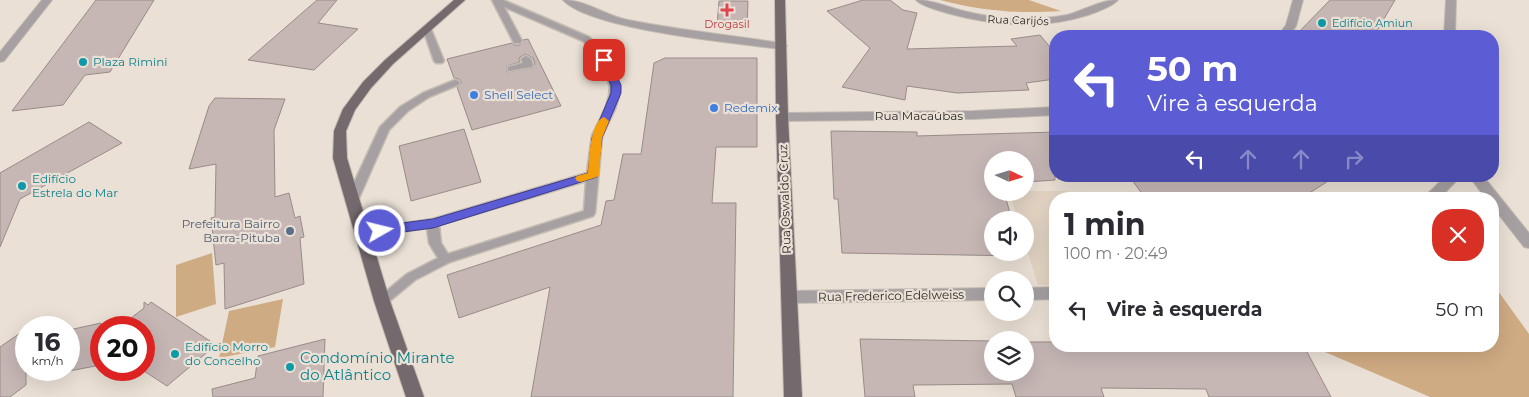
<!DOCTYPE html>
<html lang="pt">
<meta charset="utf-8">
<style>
:root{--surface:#fff;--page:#f2f2f3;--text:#2b2b33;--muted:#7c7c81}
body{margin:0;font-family:Montserrat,sans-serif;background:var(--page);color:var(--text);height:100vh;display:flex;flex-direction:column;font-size:19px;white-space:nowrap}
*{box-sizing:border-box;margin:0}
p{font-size:16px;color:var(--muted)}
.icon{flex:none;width:28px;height:28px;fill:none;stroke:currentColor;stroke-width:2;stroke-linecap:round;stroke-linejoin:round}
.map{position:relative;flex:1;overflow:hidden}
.sheet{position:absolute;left:1049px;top:192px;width:450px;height:160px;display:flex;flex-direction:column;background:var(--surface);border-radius:20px;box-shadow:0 5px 20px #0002}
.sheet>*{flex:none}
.banner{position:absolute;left:1049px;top:30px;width:450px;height:152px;border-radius:20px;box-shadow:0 5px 20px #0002;background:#5c5dd5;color:#fff;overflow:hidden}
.needle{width:32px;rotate:94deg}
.fabs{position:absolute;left:984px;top:151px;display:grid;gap:10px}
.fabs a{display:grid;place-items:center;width:50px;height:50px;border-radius:50%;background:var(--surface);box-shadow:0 5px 20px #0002;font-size:25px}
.speed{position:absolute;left:15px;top:316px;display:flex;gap:10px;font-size:25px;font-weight:700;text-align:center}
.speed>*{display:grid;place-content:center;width:65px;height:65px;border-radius:50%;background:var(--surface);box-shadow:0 5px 20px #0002;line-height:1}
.speed small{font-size:12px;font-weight:400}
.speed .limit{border:8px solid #d22;background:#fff;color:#111}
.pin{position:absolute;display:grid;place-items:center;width:42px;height:42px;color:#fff;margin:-21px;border-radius:10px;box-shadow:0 2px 8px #0006}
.me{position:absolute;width:55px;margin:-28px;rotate:82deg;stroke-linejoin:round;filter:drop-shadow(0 0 4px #0008)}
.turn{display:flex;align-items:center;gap:18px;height:105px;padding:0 15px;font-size:22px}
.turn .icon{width:65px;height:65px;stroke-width:2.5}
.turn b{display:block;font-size:35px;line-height:42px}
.lanes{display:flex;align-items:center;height:48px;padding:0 15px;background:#0003;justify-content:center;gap:25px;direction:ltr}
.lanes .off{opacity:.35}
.round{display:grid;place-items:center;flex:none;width:52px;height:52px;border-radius:20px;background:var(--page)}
.headline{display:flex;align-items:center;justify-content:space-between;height:85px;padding:0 15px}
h1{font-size:30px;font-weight:700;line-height:38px}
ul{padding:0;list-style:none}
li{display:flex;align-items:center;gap:15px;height:65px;padding:0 15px}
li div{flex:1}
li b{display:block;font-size:19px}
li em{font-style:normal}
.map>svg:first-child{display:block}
.built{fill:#e2d3c3}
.green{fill:#cfab83}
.building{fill:#c6b7b5;stroke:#998b89;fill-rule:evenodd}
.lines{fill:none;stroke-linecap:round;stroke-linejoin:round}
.service-casing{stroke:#c4bbb2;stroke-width:3}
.minor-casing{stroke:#c4bbb2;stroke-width:2}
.primary-casing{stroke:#c4bbb2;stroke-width:2}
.service{fill:#a6a0a2;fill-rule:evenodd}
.minor{fill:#a6a0a2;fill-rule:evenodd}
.primary{fill:#74696c;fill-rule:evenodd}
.route{fill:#5c5dd5;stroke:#3c3c8a}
.slow{fill:#f59e0b}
.health-dot{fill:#e0444e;stroke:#eae0d5;stroke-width:2}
.culture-dot{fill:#0f9aa8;stroke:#eae0d5;stroke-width:2}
.shop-dot{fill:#3f7fe0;stroke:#eae0d5;stroke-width:2}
.service-dot{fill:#5c6f8a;stroke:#eae0d5;stroke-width:2}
.labels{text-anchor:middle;stroke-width:4.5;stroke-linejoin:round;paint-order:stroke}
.far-street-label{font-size:11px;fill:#2d2925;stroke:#eae0d5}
.far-culture-label{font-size:11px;fill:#0d838f;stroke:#eae0d5;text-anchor:start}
.far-health-label{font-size:11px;fill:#be3a42;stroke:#eae0d5}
.culture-label{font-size:12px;fill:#0d838f;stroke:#eae0d5;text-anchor:start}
.shop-label{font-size:12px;fill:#366cbe;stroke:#eae0d5;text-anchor:start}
.street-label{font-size:12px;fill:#2d2925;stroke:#eae0d5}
.service-label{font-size:12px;fill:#4e5e75;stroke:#eae0d5;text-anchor:end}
.near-culture-label{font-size:15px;fill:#0d838f;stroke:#eae0d5;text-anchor:start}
</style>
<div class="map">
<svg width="1529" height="397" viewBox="0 0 1529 397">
<rect width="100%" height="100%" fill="#eae0d5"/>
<polygon class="built" points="1025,191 1067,191 1070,199 1055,199 1055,285 1038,285 1025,244 1025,220 1018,220 1009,193 1025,192"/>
<g class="green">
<path d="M940,0H1029L1061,11C1018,14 982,11 940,0Z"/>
<polygon points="212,253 216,304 176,317 176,265"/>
<polygon points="1493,284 1529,334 1529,397 1430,397 1311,346 1492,346"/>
<polygon points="283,299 275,347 219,358 229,311"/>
</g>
<g class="building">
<polygon points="96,0 154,0 110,72 85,75 63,105 12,111"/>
<polygon points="317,0 337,0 318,23 358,29 314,70 248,60"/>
<polygon points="863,0 890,0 903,10 917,13 907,49 1017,46 1011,39 1040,35 1055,53 1055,79 1026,83 1029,90 957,93 907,86 905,100 842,87 870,48 827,11"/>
<polygon points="1330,0 1395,0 1374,36 1295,36"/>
<polygon points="719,1 748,1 747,30 717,25"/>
<path d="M528,39L561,106L472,130L457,87L462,83L459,79L454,78L447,59L512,43L514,45H520L523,40ZM525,54L533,58L535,64L532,68L507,72V66L520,62L519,58Z"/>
<polygon points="665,58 757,58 757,147 716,147 712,203 736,203 733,397 531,397 550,287 459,318 447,275 601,225 606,201 614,200 623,154 641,154 654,63"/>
<polygon points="215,98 285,99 274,130 275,197 289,193 295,218 300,216 304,237 300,238 304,284 225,309 224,263 216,265 211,218 215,217 216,164 189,169 209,106"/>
<polygon points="89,122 122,143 20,199 0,247 0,173"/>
<polygon points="464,129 481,182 411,201 399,146"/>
<polygon points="831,131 917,132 917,136 1055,132 1055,180 1025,182 1025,160 992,160 992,192 1004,192 1012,220 992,220 992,252 1022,252 1023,256 842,253 838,199 834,199"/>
<polygon points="1129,176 1336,176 1300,199 1146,199"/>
<polygon points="144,302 148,305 151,302 216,345 167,386 144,371 144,328 118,328 144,308"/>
<polygon points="101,323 101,365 69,371 69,330"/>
<polygon points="26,329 26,385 10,397 0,397 0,347"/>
<polygon points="325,339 323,397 213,397 212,389 255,378 258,356"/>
<polygon points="860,339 992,341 992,372 1025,372 1025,342 1055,342 1055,346 1245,346 1247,350 1306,350 1331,397 1209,397 1206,389 1101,388 1104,397 1016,397 1012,384 913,385 915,397 865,397"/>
</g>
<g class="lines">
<defs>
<g id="service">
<path d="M492,0H503L589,37L603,50L614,69L619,87V96L615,109L602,136L595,213L593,216L450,262L415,280L386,304L382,306L378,304L376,301L378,298L407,274L438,258L429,243L427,228L362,237L358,236L356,233L358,230L433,219L587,173L592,136L605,109L609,96L610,87L605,69L596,54L583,41L504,7L522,41L520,43H514ZM586,181L584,211L448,254L441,243L439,225Z"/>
<polygon points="427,26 431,29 444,61 442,63 436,63 434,61 423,29"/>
<polygon points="526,56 531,59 533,65 531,67 508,71 508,67 523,63 521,59"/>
<polygon points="455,80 458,81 460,83 458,85 429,97 408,111 389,130 359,198 357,201 349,201 347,198 380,127 400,107 423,93"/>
</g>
<g id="minor">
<polygon points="42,0 52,0 4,61 0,62 0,52"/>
<path d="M563,0C586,0 606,16 628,20C678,30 730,35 781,43L787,46L781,49C736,43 591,30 563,0Z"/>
<path d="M916,0C934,0 950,8 968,12C984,16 1001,18 1017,19C1034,19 1051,18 1067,15C1085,10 1100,0 1118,0C1111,7 1097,12 1088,15C1041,30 994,26 947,13C938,10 923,7 916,0Z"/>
<polygon points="1293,0 1303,0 1296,26 1289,36 1278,36 1286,25"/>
<polygon points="1446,0 1456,0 1455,36 1444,36"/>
<polygon points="1055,107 1055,115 973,119 782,121 776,117 782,113 973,111"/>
<polygon points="1446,176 1461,176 1439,199 1422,199"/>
<polygon points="1469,176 1483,176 1529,233 1529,248 1524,247 1492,206 1492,199 1486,199"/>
<polygon points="1055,287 1055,299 1025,300 1025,288"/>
<polygon points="992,288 992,300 789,303 784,301 781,297 784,293 789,291"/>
</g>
<g id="primary">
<polygon points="454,0 465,0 393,64 371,88 355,110 346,131 347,158 390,301 424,397 406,397 374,301 333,158 334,131 343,109 363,82 385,60"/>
<polygon points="775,0 785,0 788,117 802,397 784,397 776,117"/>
</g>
</defs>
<use href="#service" class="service-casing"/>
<use href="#minor" class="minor-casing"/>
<use href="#primary" class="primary-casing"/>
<use href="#service" class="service"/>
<use href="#minor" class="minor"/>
<use href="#primary" class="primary"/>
</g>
<polygon class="route" points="604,57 609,60 621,85 621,93 602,138 597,177 433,228 380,235 376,234 374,231 376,228 380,226 433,219 588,173 592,138 611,93 611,85 599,60"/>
<path class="slow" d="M604,117L609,121L602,138L599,175L597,177L581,182L577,181L575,178L577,176L588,173C589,160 590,122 604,117Z"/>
<path class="health-dot" d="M724.5 2.5h5v5h5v5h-5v5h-5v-5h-5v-5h5z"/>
<g class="culture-dot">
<circle cx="1322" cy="23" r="5"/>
<circle cx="83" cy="62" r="5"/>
<circle cx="22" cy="186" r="5"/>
<circle cx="175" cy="354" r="5"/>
<circle cx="290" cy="367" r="5"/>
</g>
<g class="shop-dot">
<circle cx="474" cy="95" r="5"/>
<circle cx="714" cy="108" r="5"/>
</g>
<circle class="service-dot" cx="290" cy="231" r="5"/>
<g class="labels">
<g class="far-street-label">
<text transform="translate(1018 20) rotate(2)" y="4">Rua Carijós</text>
</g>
<g class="far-culture-label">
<text x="1332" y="27">Edifício Amiun</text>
</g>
<g class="far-health-label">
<text x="727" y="28">Drogasil</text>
</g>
<g class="culture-label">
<text x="93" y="66">Plaza Rimini</text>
<text x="32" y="183">Edifício<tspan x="32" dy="14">Estrela do Mar</tspan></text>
<text x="185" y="351">Edifício Morro<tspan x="185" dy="14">do Concelho</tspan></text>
</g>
<g class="shop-label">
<text x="484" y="99">Shell Select</text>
<text x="724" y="112">Redemix</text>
</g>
<g class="street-label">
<text x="919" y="120">Rua Macaúbas</text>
<text transform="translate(785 199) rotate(-92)" y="4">Rua Oswaldo Cruz</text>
<text transform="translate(891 296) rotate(-1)" y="4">Rua Frederico Edelweiss</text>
</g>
<g class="service-label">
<text x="280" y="228">Prefeitura Bairro<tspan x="280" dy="14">Barra-Pituba</tspan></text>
</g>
<g class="near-culture-label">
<text x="300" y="363">Condomínio Mirante<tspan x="300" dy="17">do Atlântico</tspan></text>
</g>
</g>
</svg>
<div class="fabs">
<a><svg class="needle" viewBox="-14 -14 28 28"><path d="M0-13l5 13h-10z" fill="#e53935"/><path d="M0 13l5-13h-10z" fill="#7c7c81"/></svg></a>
<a><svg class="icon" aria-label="sound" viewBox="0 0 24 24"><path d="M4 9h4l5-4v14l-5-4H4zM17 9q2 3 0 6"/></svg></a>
<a><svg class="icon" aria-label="search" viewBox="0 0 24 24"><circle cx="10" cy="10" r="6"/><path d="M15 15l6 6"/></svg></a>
<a><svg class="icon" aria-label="layers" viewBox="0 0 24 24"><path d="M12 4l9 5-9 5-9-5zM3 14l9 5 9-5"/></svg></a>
</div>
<div class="speed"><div>16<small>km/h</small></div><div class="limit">20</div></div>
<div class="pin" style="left:604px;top:60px;background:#d93025"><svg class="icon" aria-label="arrive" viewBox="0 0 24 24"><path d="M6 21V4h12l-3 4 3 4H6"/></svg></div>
<svg class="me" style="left:380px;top:231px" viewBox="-20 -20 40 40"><circle r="17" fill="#5c5dd5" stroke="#fff" stroke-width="3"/><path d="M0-11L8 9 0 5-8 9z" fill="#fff"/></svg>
<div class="banner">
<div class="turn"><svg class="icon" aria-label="left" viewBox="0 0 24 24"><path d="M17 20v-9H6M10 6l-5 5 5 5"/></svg><div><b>50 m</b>Vire à esquerda</div></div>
<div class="lanes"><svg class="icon" aria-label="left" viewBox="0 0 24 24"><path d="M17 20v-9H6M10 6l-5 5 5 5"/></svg><svg class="icon off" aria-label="ahead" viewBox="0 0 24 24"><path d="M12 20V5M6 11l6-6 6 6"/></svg><svg class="icon off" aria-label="ahead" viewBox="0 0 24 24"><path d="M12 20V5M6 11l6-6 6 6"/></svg><svg class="icon off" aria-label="right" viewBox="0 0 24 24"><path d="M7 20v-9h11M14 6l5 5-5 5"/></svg></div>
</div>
<section class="sheet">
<div class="headline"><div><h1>1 min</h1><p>100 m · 20:49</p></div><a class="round" style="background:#d93025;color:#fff"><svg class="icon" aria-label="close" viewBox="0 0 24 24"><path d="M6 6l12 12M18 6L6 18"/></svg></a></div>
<ul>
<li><svg class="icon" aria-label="left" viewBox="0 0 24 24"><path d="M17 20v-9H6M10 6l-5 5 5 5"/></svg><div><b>Vire à esquerda</b></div><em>50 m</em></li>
</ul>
</section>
</div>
